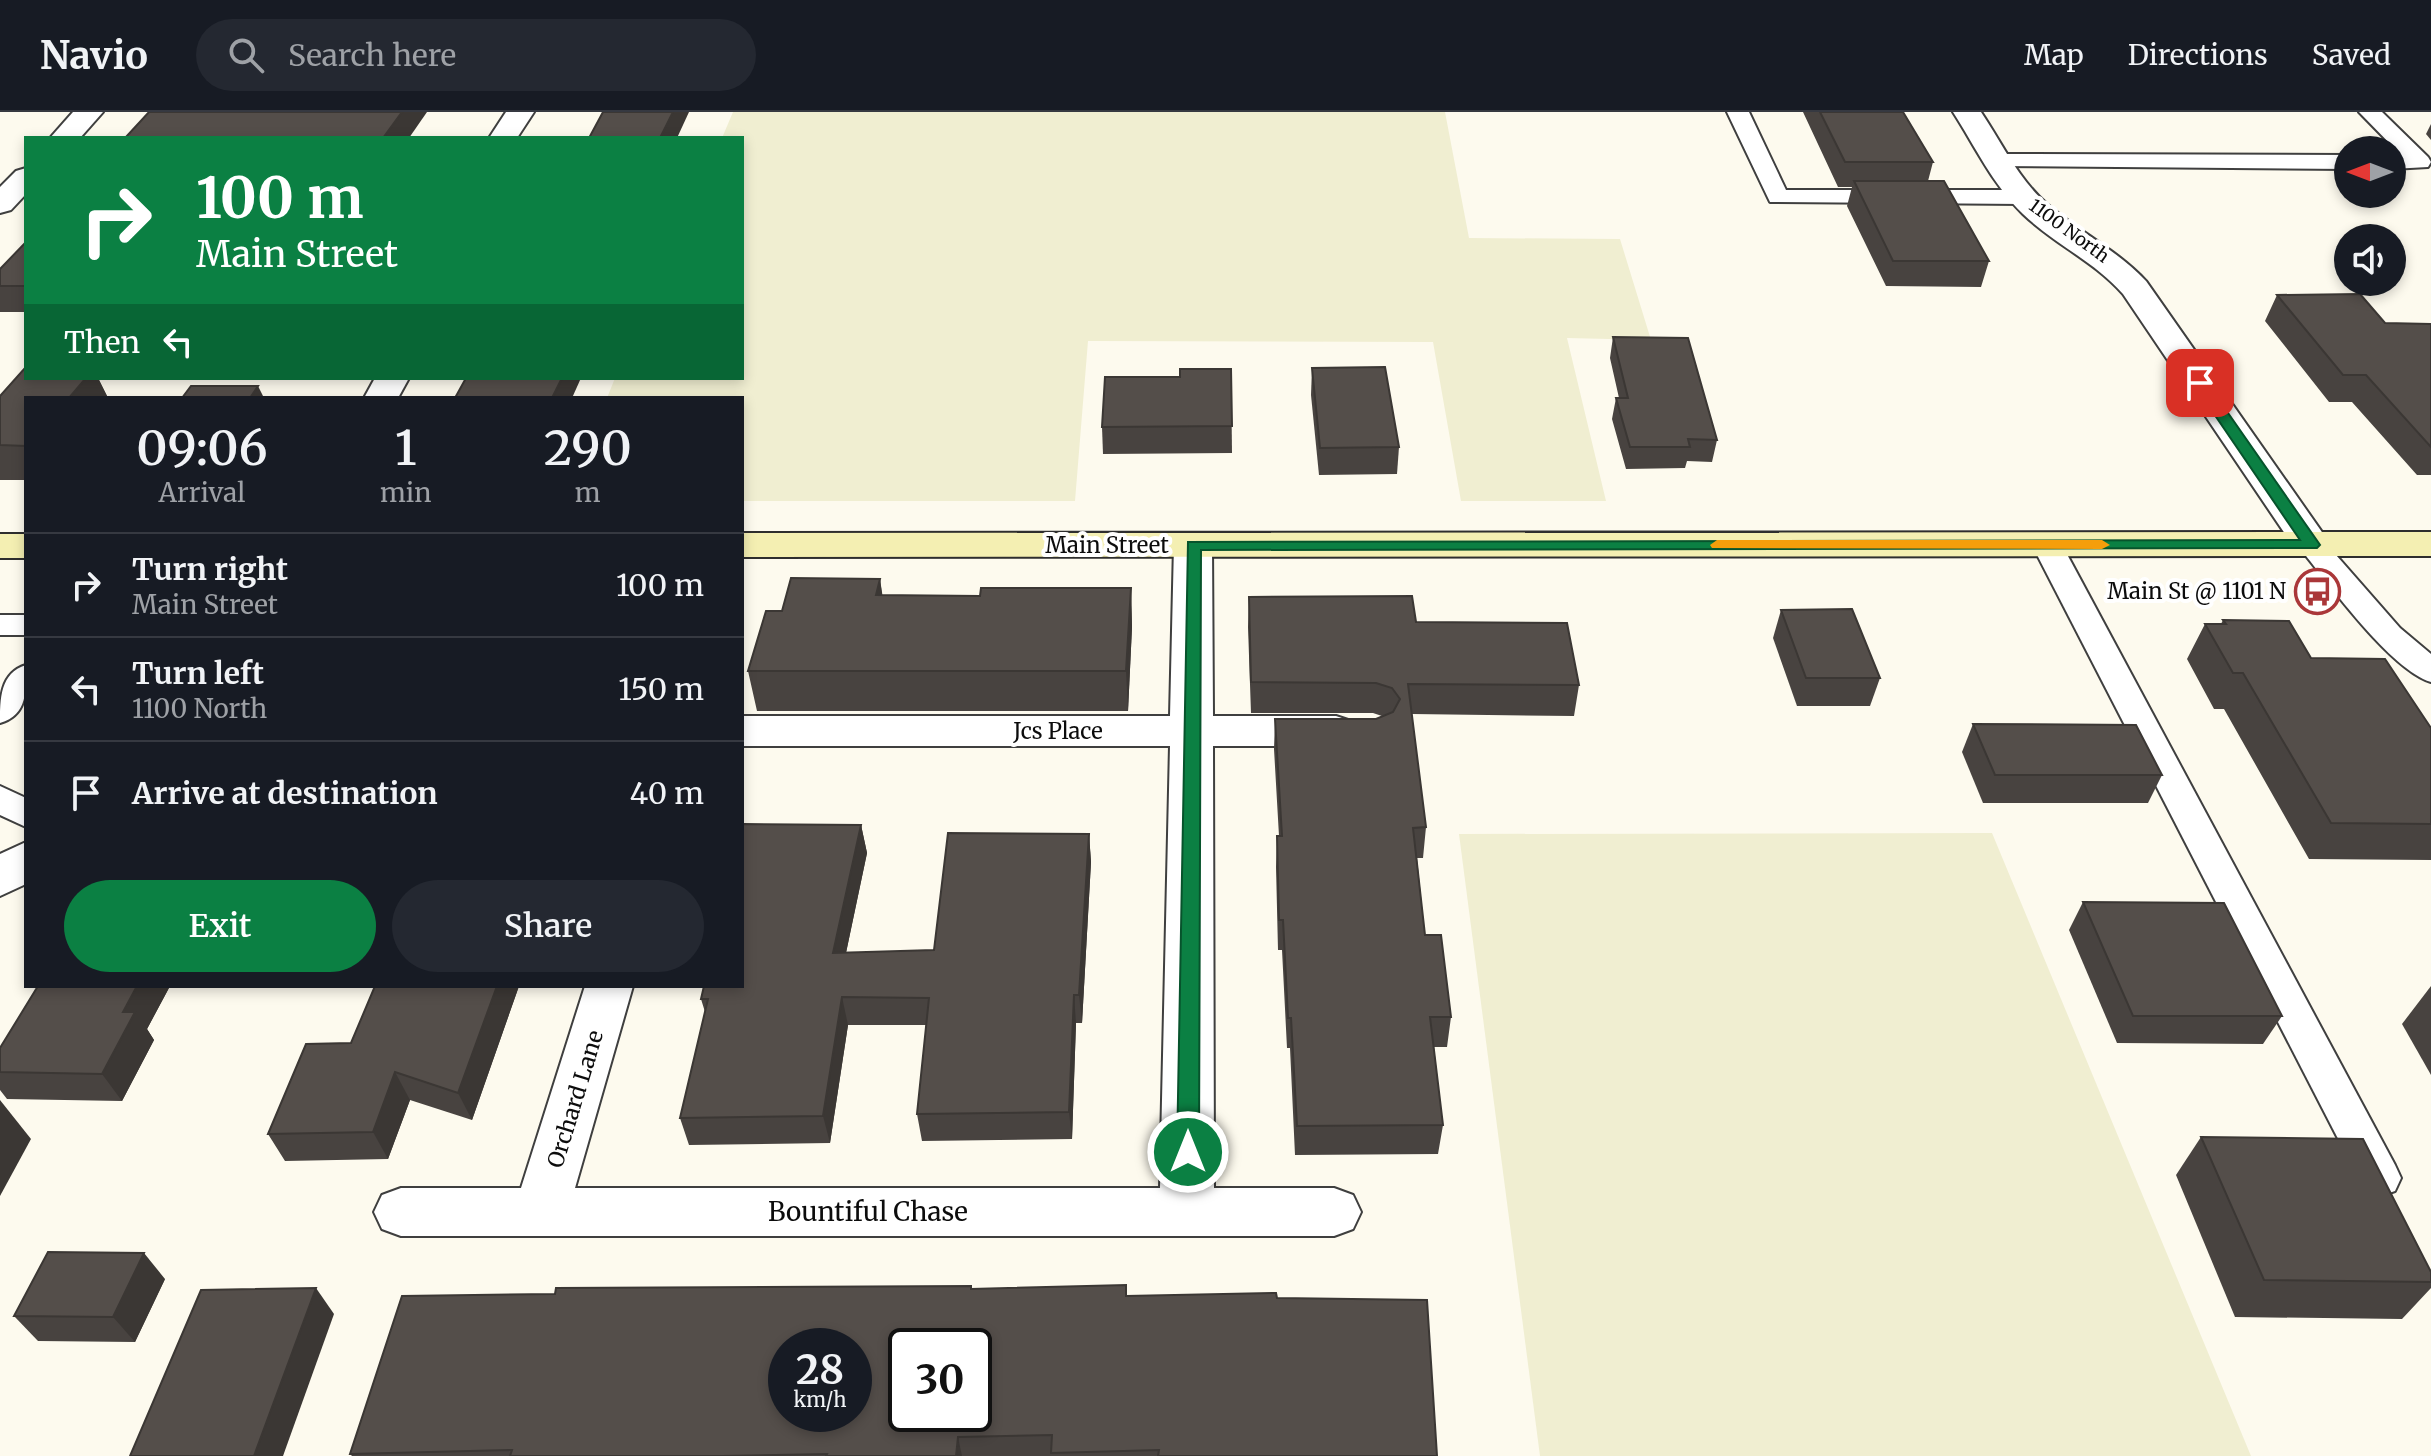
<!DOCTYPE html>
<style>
:root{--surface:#171b24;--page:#242831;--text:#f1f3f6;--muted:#9ea1a6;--line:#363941;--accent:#0b8043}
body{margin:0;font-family:Merriweather,serif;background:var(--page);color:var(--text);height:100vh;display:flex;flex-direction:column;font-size:30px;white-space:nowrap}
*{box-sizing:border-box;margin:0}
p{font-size:26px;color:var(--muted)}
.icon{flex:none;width:44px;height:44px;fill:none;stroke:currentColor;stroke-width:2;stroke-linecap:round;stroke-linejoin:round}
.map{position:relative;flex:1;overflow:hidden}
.side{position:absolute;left:24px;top:284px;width:720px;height:592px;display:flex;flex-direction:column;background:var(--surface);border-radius:0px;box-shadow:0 4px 12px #0003}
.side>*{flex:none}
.banner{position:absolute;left:24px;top:24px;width:720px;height:244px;border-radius:0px;box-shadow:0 4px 12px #0003;background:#0b8043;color:#fff;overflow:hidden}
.needle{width:52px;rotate:270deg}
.tools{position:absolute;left:2334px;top:24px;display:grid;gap:16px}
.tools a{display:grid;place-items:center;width:72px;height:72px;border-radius:50%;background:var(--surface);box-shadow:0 4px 12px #0003;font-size:40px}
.speed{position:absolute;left:768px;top:1216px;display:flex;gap:16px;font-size:40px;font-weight:700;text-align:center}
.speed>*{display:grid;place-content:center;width:104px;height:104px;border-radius:50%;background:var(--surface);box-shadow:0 4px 12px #0003;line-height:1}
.speed small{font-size:20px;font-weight:400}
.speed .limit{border:4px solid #111;border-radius:12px;background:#fff;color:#111}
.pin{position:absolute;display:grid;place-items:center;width:68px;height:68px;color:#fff;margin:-34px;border-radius:16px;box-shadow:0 4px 12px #0006}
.me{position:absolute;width:88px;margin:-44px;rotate:0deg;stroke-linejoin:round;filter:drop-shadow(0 0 6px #0008)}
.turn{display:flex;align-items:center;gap:28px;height:168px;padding:0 40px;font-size:36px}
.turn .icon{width:104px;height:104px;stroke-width:2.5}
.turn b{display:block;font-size:56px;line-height:68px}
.then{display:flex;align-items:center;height:76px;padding:0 40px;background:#0003;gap:16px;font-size:30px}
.eta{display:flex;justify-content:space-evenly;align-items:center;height:136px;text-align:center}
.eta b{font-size:48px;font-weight:600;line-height:56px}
.primary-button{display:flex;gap:16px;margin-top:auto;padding:16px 40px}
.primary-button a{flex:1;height:92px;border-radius:48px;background:var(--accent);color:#fff;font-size:32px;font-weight:600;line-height:92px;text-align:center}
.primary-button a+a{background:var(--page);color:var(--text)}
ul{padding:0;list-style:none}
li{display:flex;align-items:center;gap:24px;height:104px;padding:0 40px;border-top:2px solid var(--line)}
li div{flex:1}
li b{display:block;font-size:30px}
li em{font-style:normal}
header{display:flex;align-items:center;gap:48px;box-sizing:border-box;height:112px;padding:0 40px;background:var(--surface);border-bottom:2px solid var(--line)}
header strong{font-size:38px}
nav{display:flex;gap:44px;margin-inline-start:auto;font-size:28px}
.search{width:560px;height:72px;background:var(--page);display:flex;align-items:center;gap:20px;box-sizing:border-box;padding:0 28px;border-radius:44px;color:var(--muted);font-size:30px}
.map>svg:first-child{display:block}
.farmland{fill:#f0eed1}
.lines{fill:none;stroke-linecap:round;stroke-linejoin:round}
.service-casing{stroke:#3f3f3f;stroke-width:4}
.minor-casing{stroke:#3f3f3f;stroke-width:4}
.secondary-casing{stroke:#2e2e2e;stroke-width:4}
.service{fill:#fff;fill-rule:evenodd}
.minor{fill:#fff;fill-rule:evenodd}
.secondary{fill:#f4efb2;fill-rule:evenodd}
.wall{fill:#484340}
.shaded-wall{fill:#3b3734}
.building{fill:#544e4a;stroke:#3b3734;stroke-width:2;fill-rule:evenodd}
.route{fill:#0b8043;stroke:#07532c;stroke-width:2}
.slow{fill:#f59e0b}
.labels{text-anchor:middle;stroke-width:8;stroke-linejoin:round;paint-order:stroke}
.far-street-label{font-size:18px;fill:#0c0c0c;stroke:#fff}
.street-label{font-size:22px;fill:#0c0c0c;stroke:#fff}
.poi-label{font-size:22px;fill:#0c0c0c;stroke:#fff;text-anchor:end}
.near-street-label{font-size:26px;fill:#0c0c0c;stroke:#fff}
</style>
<header>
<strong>Navio</strong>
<div class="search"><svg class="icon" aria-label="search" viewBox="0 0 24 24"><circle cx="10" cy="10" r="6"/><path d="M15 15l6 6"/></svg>Search here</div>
<nav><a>Map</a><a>Directions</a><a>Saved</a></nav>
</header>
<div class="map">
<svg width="2431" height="1344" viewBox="0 0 2431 1344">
<rect width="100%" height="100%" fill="#fdfaee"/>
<g class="farmland">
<polygon points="733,0 1445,0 1469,126 1620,127 1651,228 1567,226 1606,389 1461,389 1433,230 1088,229 1075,389 742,389 742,286 607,286 615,266 742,266 742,26 722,26"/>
<polygon points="1992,721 2251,1344 1540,1344 1459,722"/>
</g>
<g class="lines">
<defs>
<g id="service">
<polygon points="1727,0 1749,0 1786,78 2023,78 2035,85 2023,92 1770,90"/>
<polygon points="2359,0 2382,0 2428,45 2431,50 2428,55 2392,57 2392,43 2401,43"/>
<polygon points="1999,42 2348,43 2348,57 1991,54 1988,49"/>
<polygon points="2047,424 2057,427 2062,433 2395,1053 2401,1066 2395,1079 2380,1084 2365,1079 2032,433 2037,427"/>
<path d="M2312,424L2322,427L2400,516L2431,542V570C2391,558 2330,473 2302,439L2297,433L2302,427Z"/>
<rect x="0" y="503" width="26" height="20"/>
<path d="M26,553C26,578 28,603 0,611C0,587 0,561 26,553Z"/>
<polygon points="0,674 26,686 26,715 0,703"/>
</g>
<g id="minor">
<polygon points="73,0 103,0 80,26 50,26"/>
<polygon points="506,0 534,0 517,26 489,26"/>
<path d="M1953,0H1981C2002,31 2018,67 2047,92C2079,120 2117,138 2146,169L2331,433L2326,441L2312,445L2298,441L2123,182C2094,149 2054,132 2023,102C1993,73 1975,34 1953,0Z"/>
<polygon points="26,56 26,82 11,98 0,101 0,75 16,59"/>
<polygon points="375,266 409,266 398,286 364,286"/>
<polygon points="1193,421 1207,425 1212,433 1213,604 1336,604 1351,609 1357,619 1351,629 1336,634 1213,634 1214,1076 1334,1076 1353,1083 1361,1100 1353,1117 1334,1124 401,1124 382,1117 374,1100 382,1083 401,1076 521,1076 585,874 633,874 575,1076 1160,1076 1170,634 742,634 742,604 1170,604 1174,433 1179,425"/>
<polygon points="26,730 26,772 0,784 0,742"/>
</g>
<g id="secondary">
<polygon points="2431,420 2431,444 742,445 742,421"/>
<rect x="0" y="422" width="26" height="24"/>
</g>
</defs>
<use href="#service" class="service-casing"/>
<use href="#minor" class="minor-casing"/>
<use href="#secondary" class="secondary-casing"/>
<use href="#service" class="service"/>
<use href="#minor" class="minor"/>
<use href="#secondary" class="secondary"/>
</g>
<g class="wall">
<polygon points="1803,0 1903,0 1933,50 1928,69 1989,149 1981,175 1886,174 1847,94 1852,75 1838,75"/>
<polygon points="2431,12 2431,28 2426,22"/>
<polygon points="26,130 26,200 0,200 0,157"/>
<polygon points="2277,183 2385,211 2431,212 2431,363 2417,363 2352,290 2329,290 2265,209"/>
<polygon points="1613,225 1717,328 1712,350 1687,349 1685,356 1626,357 1612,307 1616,286 1619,286 1610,246"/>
<polygon points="1312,256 1399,335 1397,362 1319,363 1311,283"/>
<polygon points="1231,257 1232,341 1103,342 1102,315 1180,265"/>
<polygon points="98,266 108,286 26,286 26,368 0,368 0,284"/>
<polygon points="880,467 882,483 980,484 1131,476 1132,515 1128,599 757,599 748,559 782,499"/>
<polygon points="1249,485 1416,510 1579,573 1574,604 1412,602 1426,715 1423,746 1417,746 1425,823 1451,905 1447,935 1434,935 1443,1013 1438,1042 1295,1043 1290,936 1287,936 1282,838 1278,838 1276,755 1277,724 1279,724 1274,637 1275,607 1376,607 1382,604 1373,601 1251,601 1248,515"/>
<polygon points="1781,498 1880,566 1870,594 1797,594 1773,526"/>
<polygon points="2223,508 2311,546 2431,616 2431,748 2309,747 2224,597 2214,597 2187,547 2205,512 2221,512"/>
<polygon points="1973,612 2162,663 2148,691 1983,691 1962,640"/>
<polygon points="861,713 867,741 846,841 934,838 1089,722 1091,750 1082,911 1076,911 1072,1027 922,1029 917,1002 926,913 848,913 830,1031 689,1033 680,1006 705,900 701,887"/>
<polygon points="2083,790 2282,904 2263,932 2117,931 2069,818"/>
<polygon points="38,874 170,874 147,917 154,928 122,989 7,987 0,978 0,936"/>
<polygon points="519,874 472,1008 410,988 388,1047 285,1049 268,1022 351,931"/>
<polygon points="2431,874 2431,963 2402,912"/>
<polygon points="2201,1025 2431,1160 2431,1176 2402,1207 2235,1205 2176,1063"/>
<polygon points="165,1167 135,1230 38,1229 14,1204"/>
<polygon points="1126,1173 1126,1184 1277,1186 1437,1344 352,1344 350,1342 972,1177"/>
</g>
<g class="shaded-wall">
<polygon points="402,0 427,0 409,26 383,26"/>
<polygon points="673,0 689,0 677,26 660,26"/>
<polygon points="86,266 98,266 108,286 69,286"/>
<polygon points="562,266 581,266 572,286 552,286"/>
<polygon points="258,274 264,286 250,286"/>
<polygon points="880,467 886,507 876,483"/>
<polygon points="1131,476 1132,515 1128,599 1126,559"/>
<polygon points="861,713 867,741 840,869 833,841"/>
<polygon points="1089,722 1091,750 1082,911 1079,883"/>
<polygon points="137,874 170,874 147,917 154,928 122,989 102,962 123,900"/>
<polygon points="497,874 519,874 472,1008 458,981"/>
<polygon points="1074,883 1076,911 1072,1027 1069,1000"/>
<polygon points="842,885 848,913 830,1031 823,1004"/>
<polygon points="395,960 410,988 388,1047 373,1020"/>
<polygon points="0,988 31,1027 0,1084"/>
<polygon points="144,1141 165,1167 135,1230 113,1205"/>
<polygon points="316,1176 334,1202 283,1344 254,1344"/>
<polygon points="958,1325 962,1344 956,1344"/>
</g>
<g class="building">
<polygon points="149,0 402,0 383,26 125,26"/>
<polygon points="603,0 673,0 660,26 589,26"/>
<polygon points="1820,0 1903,0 1933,50 1845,50"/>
<polygon points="1854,69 1944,69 1989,149 1893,149"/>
<polygon points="26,130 26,174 0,174 0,157"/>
<polygon points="2360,182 2385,211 2431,212 2431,335 2366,263 2343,263 2277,183"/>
<polygon points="1613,225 1688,226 1717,328 1688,327 1690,335 1630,335 1616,286 1628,286"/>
<polygon points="1385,255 1399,335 1320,336 1312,256"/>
<polygon points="25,256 26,256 26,266 86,266 69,286 26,286 26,334 0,333 0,284"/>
<polygon points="1180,257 1231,257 1232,314 1102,315 1105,265 1180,265"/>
<polygon points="466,266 562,266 552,286 455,286"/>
<polygon points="191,274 258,274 250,286 182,286"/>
<polygon points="791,466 880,467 876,483 980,484 981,476 1131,476 1126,559 748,559 766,499 782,499"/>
<polygon points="1412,484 1416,510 1567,511 1579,573 1408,572 1426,715 1413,716 1425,823 1441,823 1451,905 1430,905 1443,1013 1297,1014 1291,906 1288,906 1283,808 1279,808 1277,724 1282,724 1275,607 1376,607 1393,600 1400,587 1392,576 1376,571 1251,570 1249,485"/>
<polygon points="1852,497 1880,566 1806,566 1781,498"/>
<polygon points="2223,508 2289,509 2311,546 2385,547 2431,616 2431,712 2331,711 2243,561 2233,561 2205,512 2226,512"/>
<polygon points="1973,612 2136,613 2162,663 1995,663"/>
<polygon points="743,712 861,713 833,841 934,838 948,721 1089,722 1079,883 1074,883 1069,1000 917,1002 929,886 842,885 823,1004 680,1006 708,887 701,887 704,874 742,874"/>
<polygon points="2083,790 2224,791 2282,904 2133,904"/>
<polygon points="38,874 137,874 123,900 135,900 102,962 0,960 0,936"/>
<polygon points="375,874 497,874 458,981 395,960 373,1020 268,1022 306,932 351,931"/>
<polygon points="2201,1025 2363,1027 2431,1160 2431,1170 2264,1168"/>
<polygon points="48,1140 144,1141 113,1205 14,1204"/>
<path d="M1126,1173V1184L1276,1181L1277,1186L1427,1188L1437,1344H1158L1159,1338L1051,1341L1052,1323L958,1325L956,1344H826L827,1342L723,1344H510L512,1338L350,1342L402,1184L555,1182L556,1176L971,1174V1177ZM786,1234H854V1302H786ZM906,1234H974V1302H906Z"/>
<polygon points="316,1176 254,1344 130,1344 201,1178"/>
</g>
<polygon class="route" points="2195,268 2205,268 2320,433 2317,436 1201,438 1199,1040 1196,1047 1180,1047 1177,1040 1188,430 2300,428 2193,271"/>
<polygon class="slow" points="1717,428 2102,428 2110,433 2102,437 1712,436 1710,433"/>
<defs>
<symbol id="bus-ring" viewBox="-11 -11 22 22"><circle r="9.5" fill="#fff" stroke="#aa3739" stroke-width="1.5"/><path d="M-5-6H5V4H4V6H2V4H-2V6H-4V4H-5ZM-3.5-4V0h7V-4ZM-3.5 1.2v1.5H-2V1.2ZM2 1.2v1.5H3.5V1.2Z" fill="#aa3739"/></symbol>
</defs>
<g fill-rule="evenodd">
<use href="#bus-ring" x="2292" y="454" width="51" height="51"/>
</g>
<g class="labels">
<g class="far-street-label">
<text transform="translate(2069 119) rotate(36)" y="6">1100 North</text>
</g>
<g class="street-label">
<text x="1107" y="441">Main Street</text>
<text x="1058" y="627">Jcs Place</text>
<text transform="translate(575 987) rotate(-73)" y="8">Orchard Lane</text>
</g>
<g class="poi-label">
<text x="2286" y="487">Main St @ 1101 N</text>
</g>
<g class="near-street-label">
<text x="868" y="1109">Bountiful Chase</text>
</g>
</g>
</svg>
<div class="tools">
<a><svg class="needle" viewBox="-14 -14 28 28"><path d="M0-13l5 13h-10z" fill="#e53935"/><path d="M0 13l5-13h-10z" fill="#9ea1a6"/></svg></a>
<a><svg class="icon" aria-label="sound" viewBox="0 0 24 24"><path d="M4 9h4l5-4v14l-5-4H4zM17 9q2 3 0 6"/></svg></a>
</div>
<div class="speed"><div>28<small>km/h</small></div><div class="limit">30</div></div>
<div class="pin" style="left:2200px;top:271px;background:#d93025"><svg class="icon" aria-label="arrive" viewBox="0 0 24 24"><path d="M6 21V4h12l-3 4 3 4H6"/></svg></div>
<svg class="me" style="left:1188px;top:1040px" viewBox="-20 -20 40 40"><circle r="17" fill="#0b8043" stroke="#fff" stroke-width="3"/><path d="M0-11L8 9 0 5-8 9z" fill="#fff"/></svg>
<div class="banner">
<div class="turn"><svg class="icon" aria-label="right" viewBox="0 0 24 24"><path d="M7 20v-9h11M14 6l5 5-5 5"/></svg><div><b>100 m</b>Main Street</div></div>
<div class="then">Then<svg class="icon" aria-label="left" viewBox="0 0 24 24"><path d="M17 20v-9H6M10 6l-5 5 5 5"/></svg></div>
</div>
<section class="side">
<div class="eta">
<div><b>09:06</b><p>Arrival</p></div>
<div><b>1</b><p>min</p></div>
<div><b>290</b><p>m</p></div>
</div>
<ul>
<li><svg class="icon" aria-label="right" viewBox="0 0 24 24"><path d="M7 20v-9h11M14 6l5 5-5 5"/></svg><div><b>Turn right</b><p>Main Street</p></div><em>100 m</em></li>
<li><svg class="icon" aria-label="left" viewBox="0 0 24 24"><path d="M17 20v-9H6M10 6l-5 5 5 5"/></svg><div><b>Turn left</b><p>1100 North</p></div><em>150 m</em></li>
<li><svg class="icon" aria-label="arrive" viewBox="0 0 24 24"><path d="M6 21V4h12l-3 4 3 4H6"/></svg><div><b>Arrive at destination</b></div><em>40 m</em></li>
</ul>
<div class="primary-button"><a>Exit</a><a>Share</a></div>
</section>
</div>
